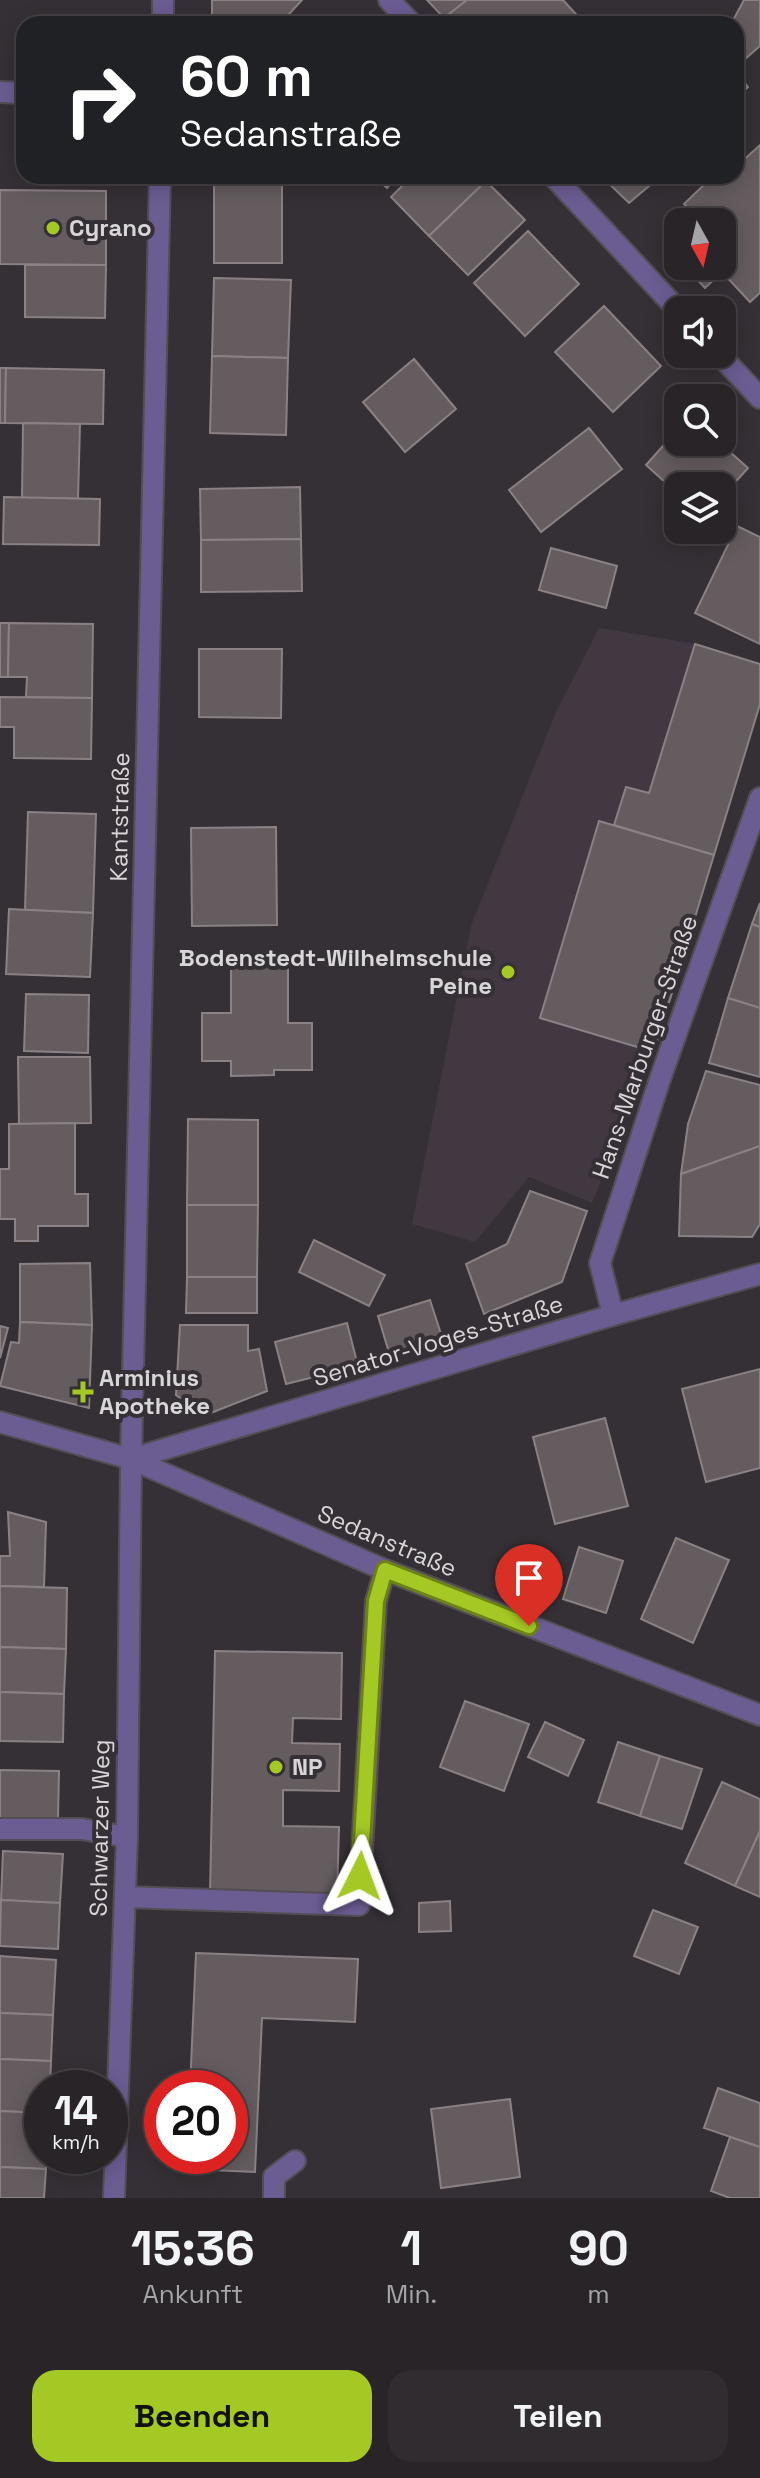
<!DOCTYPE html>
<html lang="de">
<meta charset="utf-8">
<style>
:root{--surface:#282428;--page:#302c30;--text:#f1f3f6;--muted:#a5a4a8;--line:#444145;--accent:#a4c824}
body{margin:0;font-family:"Space Grotesk",sans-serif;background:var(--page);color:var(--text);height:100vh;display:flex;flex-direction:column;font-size:30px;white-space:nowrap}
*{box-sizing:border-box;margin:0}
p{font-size:26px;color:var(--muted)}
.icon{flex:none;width:44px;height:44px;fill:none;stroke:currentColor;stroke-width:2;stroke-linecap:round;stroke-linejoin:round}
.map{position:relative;height:2198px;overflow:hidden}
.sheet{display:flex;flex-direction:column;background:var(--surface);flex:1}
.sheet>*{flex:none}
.banner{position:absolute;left:16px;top:16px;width:728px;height:168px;border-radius:24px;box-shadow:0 4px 20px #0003,0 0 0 2px var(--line);background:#202124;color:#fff;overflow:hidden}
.needle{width:52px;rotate:172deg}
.controls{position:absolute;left:664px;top:208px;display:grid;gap:16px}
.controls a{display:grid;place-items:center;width:72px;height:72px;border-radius:16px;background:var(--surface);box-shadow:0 4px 20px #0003,0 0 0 2px var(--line);font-size:40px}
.speed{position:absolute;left:24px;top:2070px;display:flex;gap:16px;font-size:40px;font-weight:700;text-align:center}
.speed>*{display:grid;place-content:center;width:104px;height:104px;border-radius:50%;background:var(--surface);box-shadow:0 4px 20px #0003,0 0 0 2px var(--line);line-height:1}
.speed small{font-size:20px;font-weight:400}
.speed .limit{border:12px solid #d22;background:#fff;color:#111}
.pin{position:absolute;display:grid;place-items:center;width:68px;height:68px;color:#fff;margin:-82px -34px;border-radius:50% 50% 50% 0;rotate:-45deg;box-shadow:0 0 8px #0007}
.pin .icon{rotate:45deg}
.me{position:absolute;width:88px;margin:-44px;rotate:3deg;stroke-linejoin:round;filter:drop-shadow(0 0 6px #0008)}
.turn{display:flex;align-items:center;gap:28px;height:168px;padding:0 32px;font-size:36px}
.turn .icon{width:104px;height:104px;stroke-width:2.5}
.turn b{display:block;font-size:56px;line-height:68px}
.eta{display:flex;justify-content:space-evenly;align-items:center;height:136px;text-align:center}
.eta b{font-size:48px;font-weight:700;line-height:56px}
.action{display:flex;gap:16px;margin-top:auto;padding:16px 32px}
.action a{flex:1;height:92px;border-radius:24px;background:var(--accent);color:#111;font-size:32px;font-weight:700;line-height:92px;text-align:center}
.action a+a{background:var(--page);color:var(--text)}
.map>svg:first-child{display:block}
.built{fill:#423842}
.building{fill:#645c5e;stroke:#8a8184;stroke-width:2}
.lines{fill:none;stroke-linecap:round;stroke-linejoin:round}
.minor-casing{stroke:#534e53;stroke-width:24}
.minor{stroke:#6b5c92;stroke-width:20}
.route-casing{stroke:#6b8217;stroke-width:20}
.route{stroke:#a4c824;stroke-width:14}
.poi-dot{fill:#a4c824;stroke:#353035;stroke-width:3}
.labels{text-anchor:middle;stroke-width:8;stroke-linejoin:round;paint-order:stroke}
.poi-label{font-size:24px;font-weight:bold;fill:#d9d6d9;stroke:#353035;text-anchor:start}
.street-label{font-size:24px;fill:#d9d6d9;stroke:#353035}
</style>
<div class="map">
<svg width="760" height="2198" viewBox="0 0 760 2198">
<rect width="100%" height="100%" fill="#353035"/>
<polygon class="built" points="599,628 695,644 649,793 626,787 614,825 599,822 540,1017 654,1052 592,1203 529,1177 475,1242 412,1224 471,926 556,712"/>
<g class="building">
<polygon points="212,0 302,0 280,24 212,24"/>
<polygon points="427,0 467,0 444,18"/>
<polygon points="467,0 563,0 585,24 450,24 444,18"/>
<polygon points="744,0 760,0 760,46 736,67 736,24 718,24 720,22 731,24"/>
<polygon points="736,72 748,87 736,97"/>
<polygon points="760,145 760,293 750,302 722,272 705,288 685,266 722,266 722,222 676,222 689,210 684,204 713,176 736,176 736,167"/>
<rect x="214" y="176" width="68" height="87"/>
<polygon points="374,176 397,176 387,188"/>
<polygon points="412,176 481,176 486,181 429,236 391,197"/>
<polygon points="601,176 661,176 629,203"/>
<polygon points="486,181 525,220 468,275 429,236"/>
<polygon points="0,190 106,191 106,265 0,264"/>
<polygon points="528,231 579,284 525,336 474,283"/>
<polygon points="678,238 678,259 668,248"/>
<polygon points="25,265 106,265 105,318 25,317"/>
<polygon points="214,278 291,280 288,358 212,356"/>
<polygon points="604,306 661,366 613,412 555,352"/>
<polygon points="212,356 288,358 286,435 210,433"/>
<polygon points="414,359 456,409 405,452 363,402"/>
<polygon points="0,368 6,368 5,423 0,423"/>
<polygon points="6,368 104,370 103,424 5,423"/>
<polygon points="23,423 80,424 78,499 22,498"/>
<polygon points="589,428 622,469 541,532 509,490"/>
<polygon points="678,429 678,442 719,442 748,468 722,497 722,486 678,486 678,494 646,465"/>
<polygon points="300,487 301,539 201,540 200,489"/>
<polygon points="4,497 100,499 99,545 3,544"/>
<polygon points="737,526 760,537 760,644 695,613"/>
<polygon points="301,539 302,591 201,592 201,540"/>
<polygon points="551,548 617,566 606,608 539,590"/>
<polygon points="0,623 9,623 8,677 0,677"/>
<polygon points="9,623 93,624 92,698 26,697 27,677 8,677"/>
<polygon points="695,644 760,664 760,704 714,855 614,825 626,787 649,793"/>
<polygon points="199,649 282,649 281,718 199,717"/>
<polygon points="0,697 92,698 91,759 14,758 14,727 0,727"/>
<polygon points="28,812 96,814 93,913 25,910"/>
<polygon points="599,821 714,855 654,1052 540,1018"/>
<polygon points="276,827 277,925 192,926 191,828"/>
<polygon points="760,903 760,927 752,924"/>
<polygon points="9,909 93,913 90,977 6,974"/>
<polygon points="752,924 760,927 760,1008 728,998"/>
<polygon points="231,958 288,959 288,1023 312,1023 312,1070 274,1070 274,1075 231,1076 231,1061 202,1061 202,1013 231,1013"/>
<polygon points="26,994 89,995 88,1053 24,1051"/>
<polygon points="728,998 760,1008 760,1077 709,1063"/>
<polygon points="18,1057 90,1057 91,1123 19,1124"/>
<polygon points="706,1071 760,1085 760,1146 681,1174 688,1124"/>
<polygon points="188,1119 258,1120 258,1205 187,1205"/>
<polygon points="75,1123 75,1194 88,1194 88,1226 38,1226 38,1241 15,1241 15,1219 0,1219 0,1169 9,1169 9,1124"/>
<polygon points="760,1146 760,1224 752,1237 679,1236 681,1174"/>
<polygon points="530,1191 587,1211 562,1282 484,1314 466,1264 507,1244"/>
<polygon points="187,1205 258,1205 257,1277 187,1277"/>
<polygon points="314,1240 385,1275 369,1306 299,1272"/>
<polygon points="90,1263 92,1325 20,1322 20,1264"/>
<polygon points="187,1277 257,1277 257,1313 186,1313"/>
<polygon points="430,1300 443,1340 390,1356 378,1316"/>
<polygon points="20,1322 92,1325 89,1408 0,1386 11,1342 19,1343"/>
<polygon points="347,1323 358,1366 286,1384 275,1342"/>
<polygon points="180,1325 248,1325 248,1351 259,1349 267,1391 203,1416 176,1395"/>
<polygon points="0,1326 8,1328 0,1358"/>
<polygon points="760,1369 760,1468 706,1482 682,1389"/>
<polygon points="605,1418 628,1506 555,1524 533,1437"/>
<polygon points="8,1512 46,1522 44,1587 0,1586 0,1556 10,1556"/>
<polygon points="676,1538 729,1560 693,1643 641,1619"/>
<polygon points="579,1547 623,1561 606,1613 563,1599"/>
<polygon points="0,1586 67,1588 66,1649 0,1647"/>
<polygon points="0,1647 66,1649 64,1694 0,1692"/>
<polygon points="215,1651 342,1653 341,1719 293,1718 292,1743 340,1744 339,1791 283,1790 283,1826 339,1827 337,1896 210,1894"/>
<polygon points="0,1692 64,1694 63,1742 0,1741"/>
<polygon points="465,1701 529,1724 504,1791 440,1767"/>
<polygon points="545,1722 584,1740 568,1776 528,1757"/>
<polygon points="618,1742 660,1756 640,1816 598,1802"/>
<polygon points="660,1756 702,1769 682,1829 640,1816"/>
<polygon points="0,1770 59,1771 58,1819 0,1818"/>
<polygon points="722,1782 760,1799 760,1831 735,1886 685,1863"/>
<polygon points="760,1831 760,1897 735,1886"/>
<polygon points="3,1851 63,1854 60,1903 1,1900"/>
<polygon points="1,1900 60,1903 58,1949 0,1946"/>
<polygon points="450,1901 451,1931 419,1932 419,1903"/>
<polygon points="653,1910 698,1927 679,1974 634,1956"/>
<polygon points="196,1953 358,1959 355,2022 262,2018 255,2172 187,2169 187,2156 230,2156 230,2088 190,2088"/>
<polygon points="0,1956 56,1960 53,2015 0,2013"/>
<polygon points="0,2013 53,2015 51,2061 0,2059"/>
<polygon points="0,2059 51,2061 50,2088 42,2088 42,2113 0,2111"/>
<polygon points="718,2088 760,2103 760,2147 704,2128"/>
<polygon points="510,2099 520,2177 441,2188 431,2109"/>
<polygon points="0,2111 42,2113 42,2156 46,2156 46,2169 0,2167"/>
<polygon points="730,2137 760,2147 760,2198 730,2198 711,2191"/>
<polygon points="0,2167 46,2169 44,2198 0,2198"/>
</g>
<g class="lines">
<defs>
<g id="minor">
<polyline points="389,0 412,24"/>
<polyline points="163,24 163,0"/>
<polyline points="0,92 24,93"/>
<polyline points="553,176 678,310"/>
<polyline points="719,354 760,398"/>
<polyline points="613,1315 600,1263 660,1079 760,798"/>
<polyline points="0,1422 131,1459 385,1570 760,1715"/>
<polyline points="131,1459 613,1315 760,1274"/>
<polyline points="0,1829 82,1829 127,1837"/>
<polyline points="125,1897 359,1905 376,1601 385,1570"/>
<polyline points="114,2198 127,1837 131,1459 160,176"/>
<polyline points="274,2198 274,2177 295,2161"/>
</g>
</defs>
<use href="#minor" class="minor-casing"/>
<use href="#minor" class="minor"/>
</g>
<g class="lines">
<defs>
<polyline id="route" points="360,1876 376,1601 385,1570 529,1626"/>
</defs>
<use href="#route" class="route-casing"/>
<use href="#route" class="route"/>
</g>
<g class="poi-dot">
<circle cx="53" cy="228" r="8"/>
<circle cx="508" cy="972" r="8"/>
<path d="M79 1380h8v8h8v8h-8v8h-8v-8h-8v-8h8z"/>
<circle cx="276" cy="1767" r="8"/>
</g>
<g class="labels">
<g class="poi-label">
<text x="69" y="236">Cyrano</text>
<text x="492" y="966" text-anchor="end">Bodenstedt-Wilhelmschule<tspan x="492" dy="28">Peine</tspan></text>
<text x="99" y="1386">Arminius<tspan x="99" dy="28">Apotheke</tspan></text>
<text x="292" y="1775">NP</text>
</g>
<g class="street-label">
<text transform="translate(120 817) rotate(-89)" y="8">Kantstraße</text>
<text transform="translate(645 1047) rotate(-71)" y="8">Hans-Marburger-Straße</text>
<text transform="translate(438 1341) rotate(-17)" y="8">Senator-Voges-Straße</text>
<text transform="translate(387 1541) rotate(23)" y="8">Sedanstraße</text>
<text transform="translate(100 1828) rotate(-89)" y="8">Schwarzer Weg</text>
</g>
</g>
</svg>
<div class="controls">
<a><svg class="needle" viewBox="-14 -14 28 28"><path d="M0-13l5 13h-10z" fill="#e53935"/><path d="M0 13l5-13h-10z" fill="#a5a4a8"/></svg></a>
<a><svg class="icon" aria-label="sound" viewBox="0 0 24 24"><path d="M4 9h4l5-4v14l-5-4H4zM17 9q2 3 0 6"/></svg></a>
<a><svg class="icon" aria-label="search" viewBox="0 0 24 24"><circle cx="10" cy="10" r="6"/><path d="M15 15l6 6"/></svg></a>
<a><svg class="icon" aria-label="layers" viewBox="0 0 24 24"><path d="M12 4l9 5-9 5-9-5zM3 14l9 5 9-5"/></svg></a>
</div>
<div class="speed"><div>14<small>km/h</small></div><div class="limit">20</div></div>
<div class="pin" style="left:529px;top:1626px;background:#d93025"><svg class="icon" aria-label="arrive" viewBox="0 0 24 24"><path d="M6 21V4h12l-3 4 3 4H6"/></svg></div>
<svg class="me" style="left:360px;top:1876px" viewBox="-20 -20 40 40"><path d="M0-17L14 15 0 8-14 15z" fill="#a4c824" stroke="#fff" stroke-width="4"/></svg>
<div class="banner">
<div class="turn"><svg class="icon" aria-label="right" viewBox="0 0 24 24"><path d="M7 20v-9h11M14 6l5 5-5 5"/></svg><div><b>60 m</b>Sedanstraße</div></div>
</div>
</div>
<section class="sheet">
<div class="eta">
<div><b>15:36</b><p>Ankunft</p></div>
<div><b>1</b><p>Min.</p></div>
<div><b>90</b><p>m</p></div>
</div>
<div class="action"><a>Beenden</a><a>Teilen</a></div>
</section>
